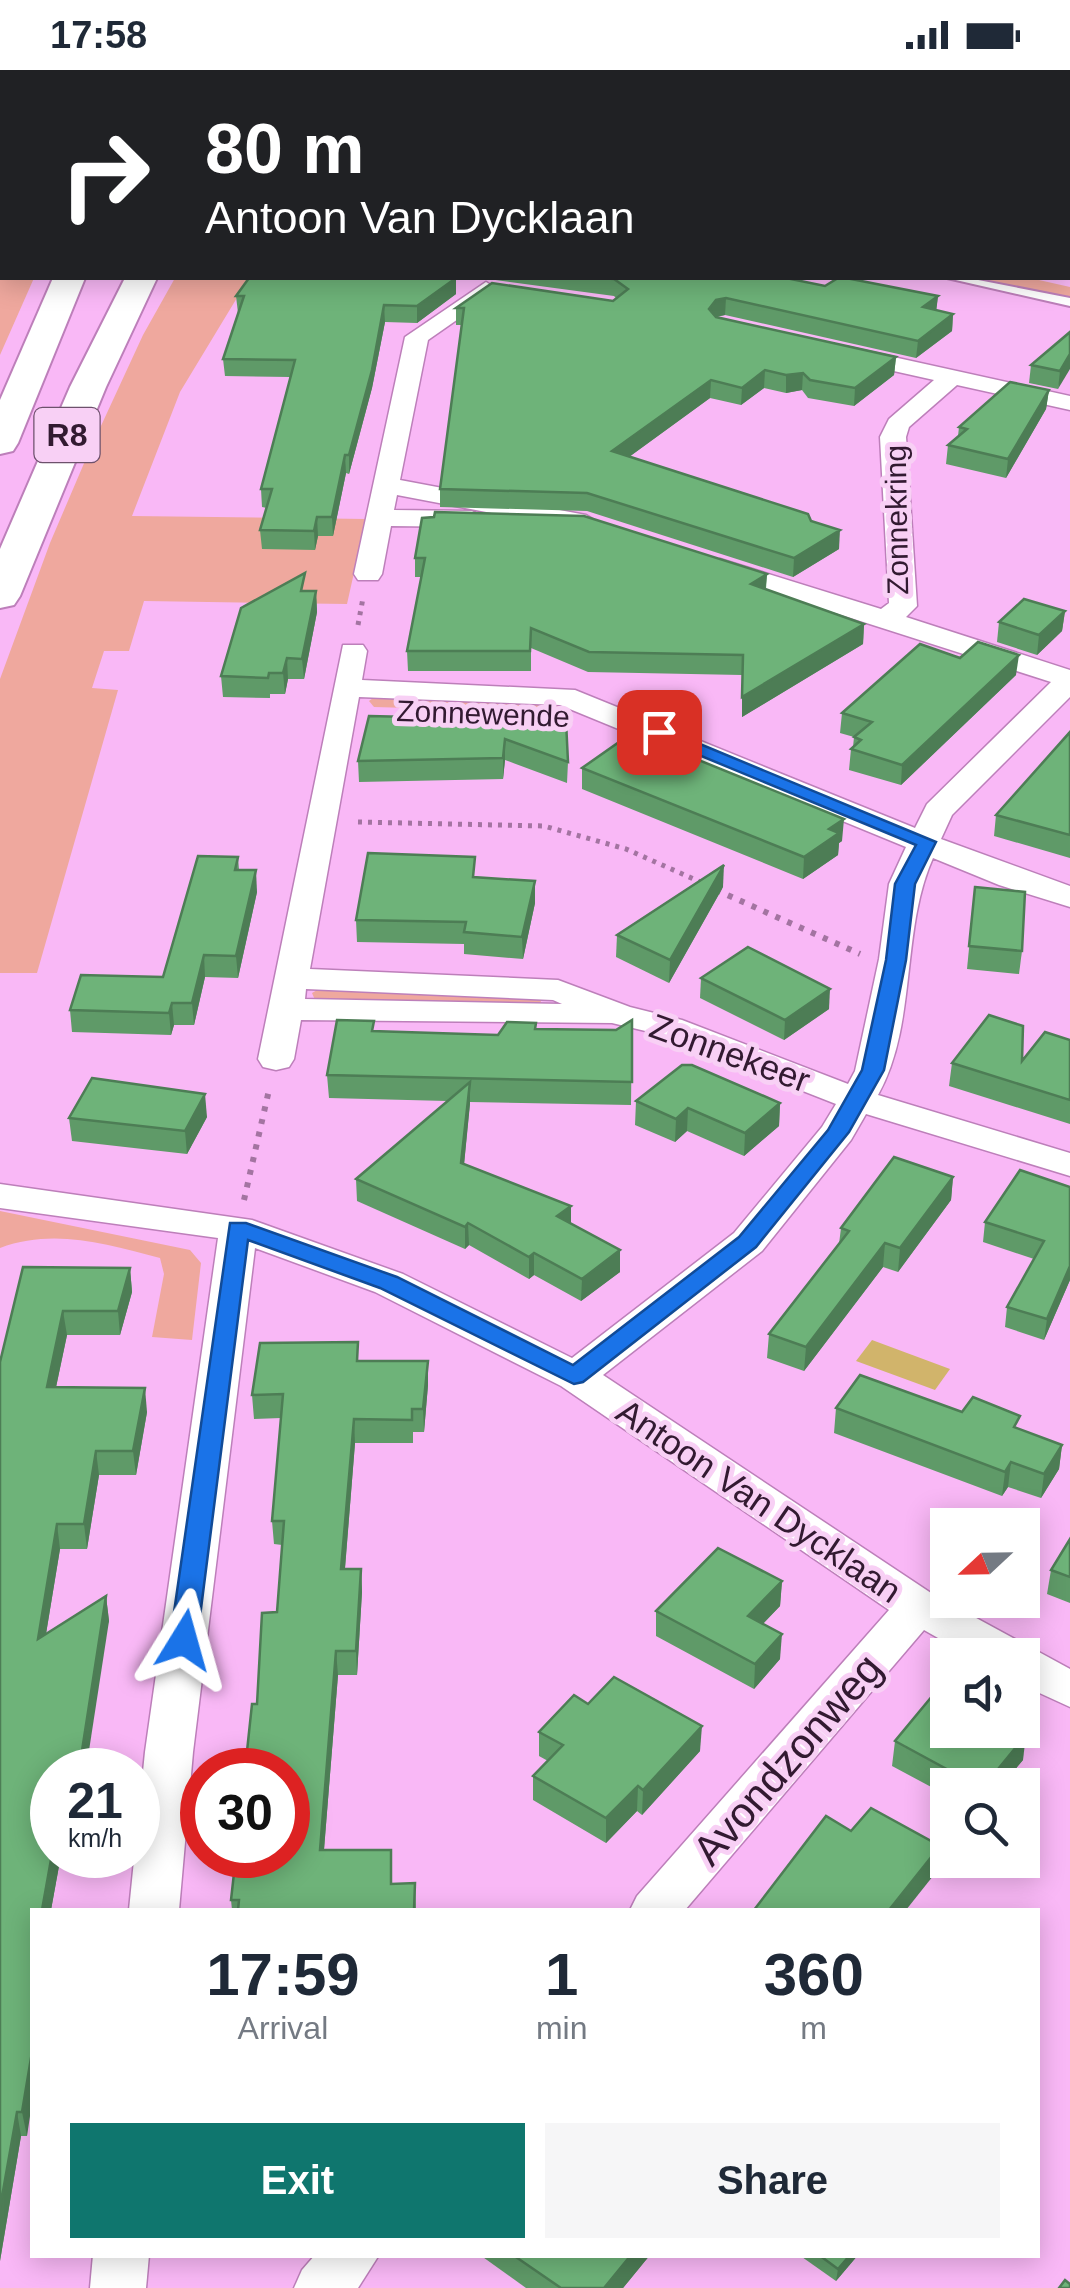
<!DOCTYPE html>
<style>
:root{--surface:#fff;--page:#f6f6f7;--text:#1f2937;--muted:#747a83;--accent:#0f766e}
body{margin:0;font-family:Helvetica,sans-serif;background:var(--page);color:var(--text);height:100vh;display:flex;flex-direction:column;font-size:38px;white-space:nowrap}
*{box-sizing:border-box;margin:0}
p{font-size:32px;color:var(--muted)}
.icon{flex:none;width:55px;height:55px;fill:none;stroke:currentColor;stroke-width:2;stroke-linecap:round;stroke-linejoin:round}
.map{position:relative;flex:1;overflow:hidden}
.details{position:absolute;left:30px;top:1838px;width:1010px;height:350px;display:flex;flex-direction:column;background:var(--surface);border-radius:0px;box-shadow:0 5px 25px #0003}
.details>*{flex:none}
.hud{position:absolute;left:0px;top:0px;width:1070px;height:210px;box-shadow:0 5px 25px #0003;background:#202124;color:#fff;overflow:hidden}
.needle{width:65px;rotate:248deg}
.controls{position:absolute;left:930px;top:1438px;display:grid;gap:20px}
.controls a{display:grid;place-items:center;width:110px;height:110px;border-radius:0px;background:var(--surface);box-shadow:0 5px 25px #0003;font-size:50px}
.speed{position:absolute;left:30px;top:1678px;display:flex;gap:20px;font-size:50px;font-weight:700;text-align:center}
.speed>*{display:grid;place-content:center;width:130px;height:130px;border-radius:50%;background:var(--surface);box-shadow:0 5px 25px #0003;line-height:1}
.speed small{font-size:25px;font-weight:400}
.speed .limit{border:15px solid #d22;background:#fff;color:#111}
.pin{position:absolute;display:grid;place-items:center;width:85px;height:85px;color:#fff;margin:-42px;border-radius:20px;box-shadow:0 5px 15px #0006}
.me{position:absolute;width:110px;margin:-55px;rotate:8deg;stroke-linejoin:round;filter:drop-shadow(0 0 8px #0008)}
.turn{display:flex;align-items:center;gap:35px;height:210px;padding:0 40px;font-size:45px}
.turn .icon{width:130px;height:130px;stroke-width:2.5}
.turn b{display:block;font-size:70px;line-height:85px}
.eta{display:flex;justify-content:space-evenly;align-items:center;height:170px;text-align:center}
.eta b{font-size:60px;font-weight:700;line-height:70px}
.button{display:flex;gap:20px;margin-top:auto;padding:20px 40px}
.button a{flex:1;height:115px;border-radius:0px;background:var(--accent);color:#fff;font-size:40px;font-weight:700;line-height:115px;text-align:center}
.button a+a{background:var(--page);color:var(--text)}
.status{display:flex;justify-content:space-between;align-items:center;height:70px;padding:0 50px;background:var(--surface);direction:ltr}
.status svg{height:28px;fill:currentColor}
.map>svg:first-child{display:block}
.green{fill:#efa89e}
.water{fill:#d1b46b}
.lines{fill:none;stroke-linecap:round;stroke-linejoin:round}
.lane-casing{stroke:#bd7fba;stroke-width:4}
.street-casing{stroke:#bd7fba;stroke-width:3}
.highway-casing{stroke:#bd7fba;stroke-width:4}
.path-far1{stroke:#a374a1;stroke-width:5;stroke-dasharray:4 6;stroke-linecap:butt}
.path{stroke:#a374a1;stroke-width:6;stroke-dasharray:5 8;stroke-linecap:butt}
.lane{fill:#fff;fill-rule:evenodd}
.street{fill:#fff;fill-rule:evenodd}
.highway{fill:#fff;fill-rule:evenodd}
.wall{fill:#5f9a68}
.shaded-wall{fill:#4d7d55}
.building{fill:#6eb379;stroke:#4d7d55;stroke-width:2.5}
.route{fill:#1a73e8;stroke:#114b97;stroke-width:2.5}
.labels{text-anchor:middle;stroke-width:10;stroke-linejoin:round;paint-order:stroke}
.far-street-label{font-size:30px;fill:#321a31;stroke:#f8d0f5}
.shield{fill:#f8d0f5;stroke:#6d516c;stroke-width:2.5}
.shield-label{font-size:32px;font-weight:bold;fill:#321a31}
.street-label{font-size:35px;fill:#321a31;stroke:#f8d0f5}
.near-street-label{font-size:42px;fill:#321a31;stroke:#f8d0f5}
</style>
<div class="status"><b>17:58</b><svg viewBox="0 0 49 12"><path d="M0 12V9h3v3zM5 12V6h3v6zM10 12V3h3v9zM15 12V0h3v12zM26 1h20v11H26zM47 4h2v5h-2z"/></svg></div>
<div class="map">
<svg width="1070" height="2218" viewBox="0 0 1070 2218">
<rect width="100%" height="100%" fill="#f9b8f6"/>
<g class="green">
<polygon points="353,0 772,0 788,2 353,2"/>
<polygon points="0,95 2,208 34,208 0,285"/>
<polygon points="175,208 249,208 180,322 132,446 366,449 347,534 144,531 129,581 104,581 92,618 118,620 37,903 0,903 0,609 50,473 88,384 143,265"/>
<polygon points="967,208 1030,208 1070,217 1070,228"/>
<polygon points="373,628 558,632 562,638 557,642 374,637 369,631"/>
<polygon points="319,919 539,927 541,931 539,936 316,932 312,923"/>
<path d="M0,1141L190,1180L201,1193L192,1270L152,1267L164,1204L160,1188C106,1174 54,1158 0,1178Z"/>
</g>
<polygon class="water" points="872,1270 950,1299 935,1320 856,1291"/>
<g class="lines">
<defs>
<g id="lane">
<polygon points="110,0 171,0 172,2 113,2"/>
<rect x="0" y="89" width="2" height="6"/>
<rect x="1068" y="136" width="2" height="6"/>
<polygon points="947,208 968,208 1070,228 1070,236"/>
</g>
<g id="street">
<polygon points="486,212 497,219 494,224 428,270 400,410 586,445 599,453 586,461 397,425 394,440 472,441 485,449 472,457 391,456 382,504 378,510 358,510 354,504 405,267"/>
<path d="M848,277L1070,326V340L957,315L909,357L906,367L917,536L906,547L1070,600V627L952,745L941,769L1070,816V837L999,815L933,788C900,862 918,953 878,1025L1070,1083V1106L866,1044L851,1070L762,1181L603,1305L934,1525L1070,1599V1637L1022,1615V1585H968L924,1560L685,1840H630L637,1826L889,1540L561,1316L375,1222L255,1178L193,1682L179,1840H129L145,1682L218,1168L0,1138V1114L252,1150L403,1204L572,1288L734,1163L822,1057L836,1034L658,964L612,953L301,950L294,989L289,997L276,1000L263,997L258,989L343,575H363L367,581L362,610L575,620L915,758L927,734L1051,612L710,503L706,497L720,489L881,539L889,533L880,367L889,349L934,310L840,289L836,284ZM359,627L560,635L906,777L889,814L879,889L855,1001L848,1014L682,950L630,937L558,910L310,899ZM306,919L553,930L562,934L305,929Z"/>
<polygon points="93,2185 149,2185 146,2218 90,2218"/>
<polygon points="315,2185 379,2185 358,2218 294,2218 302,2200"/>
</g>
<g id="highway">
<polygon points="53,208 85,208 18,373 13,381 0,384 0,330"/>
<polygon points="125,208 157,208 106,317 20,526 14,535 0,538 0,479 70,317"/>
</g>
</defs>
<use href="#lane" class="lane-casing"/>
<use href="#street" class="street-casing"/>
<use href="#highway" class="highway-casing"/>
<g class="path-far1">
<polyline points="358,555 363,528"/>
<polyline points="358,752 544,756 626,779 705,814"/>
</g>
<g class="path">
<polyline points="716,820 860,884"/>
<polyline points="244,1130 269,1020"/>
</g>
<use href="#lane" class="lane"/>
<use href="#street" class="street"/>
<use href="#highway" class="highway"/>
</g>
<g class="wall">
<polygon points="456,208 456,224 417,253 385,252 372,318 349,404 346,403 333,466 318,466 315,480 262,479 260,460 267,438 262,437 261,419 290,307 225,306 223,289 238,243 236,226"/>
<polygon points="481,208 786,208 825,216 938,226 936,240 953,244 952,261 916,288 725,245 716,247 896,287 894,305 854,336 808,328 802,320 786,323 764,318 741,335 710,328 629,387 811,451 839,479 793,507 587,441 440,437 440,419 462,255 456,255 456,238 613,231 616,228 614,226"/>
<polygon points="1070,262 1058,319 1029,313 1031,295"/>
<polygon points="1049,320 1046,339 1006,408 946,394 948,375 958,366 959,357"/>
<polygon points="415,488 767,504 766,519 864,554 863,574 742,647 742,605 588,602 531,578 531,601 408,601 407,581 421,507 415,507"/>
<polygon points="306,521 316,521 317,542 304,609 288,609 285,624 270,624 270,628 223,627 221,606"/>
<polygon points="1065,541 1062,561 1037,585 997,572 999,552"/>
<polygon points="960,588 1016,605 901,715 849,700 851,679 853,677 854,667 840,663 842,643"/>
<polygon points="410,650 461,652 568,692 567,713 505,690 503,709 359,712 358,691"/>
<polygon points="1070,662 1070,788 994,766 996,745"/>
<polygon points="582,698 842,771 839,773 838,785 803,809 582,719"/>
<polygon points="238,787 239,800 257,822 238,908 205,907 194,955 174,955 171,965 72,962 70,940 163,907"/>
<polygon points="475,807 535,833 523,889 464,884 464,874 357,872 356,850"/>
<polygon points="723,817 669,913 616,887 617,865"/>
<polygon points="975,817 1022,881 1019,904 967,899"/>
<polygon points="701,908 829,939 784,970 700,928"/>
<polygon points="632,950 631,1035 470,1032 464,1094 571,1136 571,1154 620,1202 581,1231 534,1205 529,1209 469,1175 465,1179 357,1131 356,1109 447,1031 329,1028 327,1005 374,961 498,965 536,959 616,960"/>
<polygon points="1070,970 1070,1054 949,1016 952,993 1022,991"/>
<polygon points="636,1031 780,1033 779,1056 744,1086 687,1061 675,1072 635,1055"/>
<polygon points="207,1047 187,1084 72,1071 69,1048"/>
<polygon points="953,1107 951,1130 898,1202 883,1197 804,1301 767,1288 769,1264 839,1174 841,1158"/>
<polygon points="1070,1117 1070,1210 1044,1270 1005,1257 1007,1237 1034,1189 983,1172 985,1152"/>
<polygon points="23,1197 130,1198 132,1222 120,1265 67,1265 56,1317 147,1342 136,1405 99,1405 87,1479 60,1479 46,1564 106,1526 109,1551 52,1700 52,1785 61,1785 51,1840 32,1840 27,2066 21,2066 0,2191"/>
<polygon points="359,1291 428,1315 424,1362 413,1362 413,1373 355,1373 345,1499 361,1499 362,1522 357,1605 338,1605 324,1780 392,1814 415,1813 416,1840 232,1840 231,1830 257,1634 277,1542 282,1475 274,1474 272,1451 281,1348 254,1349 252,1325"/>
<polygon points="836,1338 962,1342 1018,1358 1062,1375 1059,1399 1041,1428 1008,1417 1002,1426 834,1363"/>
<polygon points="1070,1469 1070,1533 1047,1524 1051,1500"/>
<polygon points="782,1511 780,1536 763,1554 780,1589 754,1619 656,1566 656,1541"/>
<polygon points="588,1634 700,1681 642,1745 637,1741 606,1773 533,1730 533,1706 548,1691 539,1686 539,1662"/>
<polygon points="895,1671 1023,1690 1002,1715 948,1715 948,1726 892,1696"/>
<polygon points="480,2185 650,2185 623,2218 526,2218"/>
<polygon points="802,2185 858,2185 836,2211 802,2187"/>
</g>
<g class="shaded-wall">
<polygon points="1070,92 1070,115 1068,117 1068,94"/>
<polygon points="456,208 456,224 417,253 417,236"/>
<polygon points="938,226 936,243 923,237"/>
<polygon points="726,228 725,245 715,247 709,239 716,230"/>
<polygon points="384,235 385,252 372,318 349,404 349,385"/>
<polygon points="953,244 952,261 916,288 918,271"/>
<polygon points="1070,284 1070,299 1058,319 1060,301"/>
<polygon points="896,287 894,305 854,336 855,318"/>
<polygon points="765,300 764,318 741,335 742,318"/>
<polygon points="803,303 802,320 786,323 786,305"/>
<polygon points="711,310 710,328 611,400 612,381"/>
<polygon points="1049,320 1046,339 1006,408 1008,389"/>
<polygon points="345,385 346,403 333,466 332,447"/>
<polygon points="317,447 318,466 315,480 314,461"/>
<polygon points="840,460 839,479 793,507 794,488"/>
<polygon points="767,504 765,524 751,514"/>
<polygon points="316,521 317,542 304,609 302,589"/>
<polygon points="1065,541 1062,561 1037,585 1039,565"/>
<polygon points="864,554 863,574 742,647 742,627"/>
<polygon points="1019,585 1016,605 901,715 902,695"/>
<polygon points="287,588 288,609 285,624 283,603"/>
<polygon points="505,669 505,690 503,709 503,688"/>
<polygon points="844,749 842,771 839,773 838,785 803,809 804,787 829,759"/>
<polygon points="724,795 723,817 669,913 670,890"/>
<polygon points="256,800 257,822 238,908 236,886"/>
<polygon points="535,811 535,833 523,889 522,867"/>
<polygon points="204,885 205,907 194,955 192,933"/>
<polygon points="830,919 829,939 784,970 785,950"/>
<polygon points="172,933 174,955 171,965 169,943"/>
<polygon points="470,1012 470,1034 462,1115 461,1093"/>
<polygon points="205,1024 207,1047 187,1084 185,1061"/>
<polygon points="780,1033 779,1056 744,1086 745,1063"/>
<polygon points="688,1038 687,1061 675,1072 676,1049"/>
<polygon points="953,1107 951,1130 898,1202 900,1178"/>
<polygon points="571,1136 571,1158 557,1146"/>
<polygon points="468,1153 469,1175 465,1179 465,1157"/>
<polygon points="885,1173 883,1197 804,1301 806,1277"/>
<polygon points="620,1180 620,1202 581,1231 582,1209"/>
<polygon points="534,1183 534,1205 529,1209 529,1187"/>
<polygon points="1070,1196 1070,1210 1044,1270 1047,1249"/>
<polygon points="130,1198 132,1222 120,1265 118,1241"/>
<polygon points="63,1241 67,1265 51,1341 47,1317"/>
<polygon points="428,1291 428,1315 424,1362 423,1339"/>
<polygon points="145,1318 147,1342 136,1405 133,1381"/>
<polygon points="354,1349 355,1373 343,1522 341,1499"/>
<polygon points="1062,1375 1059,1399 1041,1428 1044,1404"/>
<polygon points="96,1381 99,1405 87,1479 84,1454"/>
<polygon points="1011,1392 1008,1417 1002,1426 1005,1402"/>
<polygon points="57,1454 60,1479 41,1594 38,1569"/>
<polygon points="361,1499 362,1522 357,1605 356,1581"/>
<polygon points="782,1511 780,1536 746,1571 748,1546"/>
<polygon points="106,1526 109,1551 86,1700 79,1700"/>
<polygon points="782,1564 780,1589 754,1619 755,1594"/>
<polygon points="336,1581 338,1605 322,1804 320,1780"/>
<polygon points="702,1656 700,1681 642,1745 643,1720"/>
<polygon points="1026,1665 1023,1690 1002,1715 985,1715"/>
<polygon points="638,1716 637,1741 606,1773 606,1748"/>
<polygon points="940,1776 937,1801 906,1840 889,1840"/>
<polygon points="52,1785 61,1785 51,1840 42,1840"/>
<polygon points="32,1982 32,2033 27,2066 22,2042"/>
<polygon points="17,2042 21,2066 0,2191 0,2138"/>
<polygon points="631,2185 650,2185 623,2218 604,2218"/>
<polygon points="850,2185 858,2185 836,2211 838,2199"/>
</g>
<g class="building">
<polygon points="801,0 883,0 905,2 800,2"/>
<polygon points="1058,0 1070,0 1070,92 1068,94 1068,2 1057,2"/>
<polygon points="249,208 456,208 417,236 384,235 372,300 349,385 345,385 332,447 317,447 314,461 260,460 272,419 261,419 295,290 223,289 244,226 236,226"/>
<polygon points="600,208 786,208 825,216 838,208 846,208 938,226 923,237 953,244 918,271 726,228 716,230 709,239 716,247 896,287 855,318 810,310 803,303 786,305 765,300 742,318 711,310 612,381 808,444 811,451 840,460 794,488 587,423 440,419 464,238 456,238 492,213 613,231 628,219 614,209"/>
<polygon points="1070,262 1070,284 1060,301 1031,295"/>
<polygon points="1010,312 1049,320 1008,389 948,375 967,359 959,357"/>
<polygon points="435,442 584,446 767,504 751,514 864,554 742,627 743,585 589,582 531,558 530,581 407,581 425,488 415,488 422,448 434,447"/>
<polygon points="305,503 301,521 316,521 302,589 287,588 283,603 269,603 268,608 221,606 241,538"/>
<polygon points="1024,529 1065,541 1039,565 999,552"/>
<polygon points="978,572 1019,585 902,695 851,679 861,670 854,667 872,652 842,643 920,574 960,588"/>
<polygon points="369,646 410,647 409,650 461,652 462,647 566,651 568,692 505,669 503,688 358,691"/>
<polygon points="1070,662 1070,765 996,745"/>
<polygon points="632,663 844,749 829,759 839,763 804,787 582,698"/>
<polygon points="368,783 475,787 473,807 535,811 522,867 464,862 466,852 356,850"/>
<polygon points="198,786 238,787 235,800 256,800 236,886 204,885 192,933 172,933 169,943 70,940 81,905 163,907"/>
<polygon points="724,795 670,890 617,865"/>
<polygon points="975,817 1025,822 1022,881 969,876"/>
<polygon points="748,877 830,919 785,950 701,908"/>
<polygon points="989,945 1023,956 1022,991 1045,962 1070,970 1070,1030 952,993"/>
<polygon points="337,950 374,951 372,961 498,965 507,952 536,953 535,959 616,960 632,950 632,1012 327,1005"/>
<polygon points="682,995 692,995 780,1033 745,1063 688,1038 676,1049 636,1031"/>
<polygon points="92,1008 205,1024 185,1061 69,1048"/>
<polygon points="470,1012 461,1093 571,1136 557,1146 620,1180 582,1209 534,1183 529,1187 468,1153 465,1157 356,1109"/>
<polygon points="894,1087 953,1107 900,1178 885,1173 806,1277 769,1264 849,1161 841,1158"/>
<polygon points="1020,1100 1070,1117 1070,1196 1047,1249 1007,1237 1044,1171 985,1152"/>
<polygon points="23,1197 130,1198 118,1241 63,1241 47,1317 145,1318 133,1381 96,1381 84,1454 57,1454 38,1569 106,1526 79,1700 52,1700 52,1784 42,1840 32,1840 32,1982 22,2042 17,2042 0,2138 0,1292"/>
<polygon points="358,1272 357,1291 428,1291 423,1339 412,1339 412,1350 354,1349 341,1499 361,1499 356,1581 336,1581 320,1780 391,1780 391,1814 415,1813 414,1840 238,1840 239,1830 231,1830 236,1785 288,1785 288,1700 245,1700 252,1634 257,1634 262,1543 277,1542 284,1451 272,1451 283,1324 252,1325 260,1273"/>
<polygon points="860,1305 962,1342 973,1327 1020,1346 1014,1357 1062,1375 1044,1404 1011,1392 1005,1402 836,1338"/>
<polygon points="1070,1469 1070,1507 1051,1500"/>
<polygon points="718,1478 782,1511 748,1546 782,1564 755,1594 656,1541"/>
<polygon points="614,1607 702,1656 643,1720 638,1716 606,1748 533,1706 563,1675 539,1662 574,1625 588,1634"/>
<polygon points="938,1619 948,1624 948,1660 1017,1660 1026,1665 985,1715 976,1715 895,1671"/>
<polygon points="871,1738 940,1776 889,1840 754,1840 826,1746 851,1761"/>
<polygon points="513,2185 631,2185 604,2218 561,2218"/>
<polygon points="819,2185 850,2185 838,2199"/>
<polygon points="1065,2210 1070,2214 1070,2218 1059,2218"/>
</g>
<polygon class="route" points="659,657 936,772 915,814 906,890 884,1000 849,1062 756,1177 583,1312 574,1314 380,1218 248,1170 197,1570 193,1577 174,1577 170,1570 230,1153 246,1153 397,1207 573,1295 739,1167 828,1060 862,1000 886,890 895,814 916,775 653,666 650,662"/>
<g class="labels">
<g class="far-street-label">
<text transform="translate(897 450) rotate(-91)" y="10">Zonnekring</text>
<text transform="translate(483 644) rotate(2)" y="10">Zonnewende</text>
</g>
<rect class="shield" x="34.5" y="338" width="65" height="54" rx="8"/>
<g class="shield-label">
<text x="67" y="376">R8</text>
</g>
<g class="street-label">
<text transform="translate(730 983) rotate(20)" y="12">Zonnekeer</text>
<text transform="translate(759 1431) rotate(34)" y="12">Antoon Van Dycklaan</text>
</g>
<g class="near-street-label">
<text transform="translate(787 1689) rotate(-49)" y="15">Avondzonweg</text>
</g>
</g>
</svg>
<div class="controls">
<a><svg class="needle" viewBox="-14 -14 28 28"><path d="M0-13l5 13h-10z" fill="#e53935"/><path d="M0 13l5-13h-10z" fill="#747a83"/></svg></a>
<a><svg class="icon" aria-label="sound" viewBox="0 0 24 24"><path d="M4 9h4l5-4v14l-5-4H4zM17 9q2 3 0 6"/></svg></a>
<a><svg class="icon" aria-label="search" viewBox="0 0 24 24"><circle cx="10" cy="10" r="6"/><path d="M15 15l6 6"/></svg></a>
</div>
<div class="speed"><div>21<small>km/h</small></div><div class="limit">30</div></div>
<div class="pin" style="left:659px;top:662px;background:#d93025"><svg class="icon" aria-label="arrive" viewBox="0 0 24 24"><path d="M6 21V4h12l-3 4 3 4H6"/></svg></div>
<svg class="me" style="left:184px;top:1570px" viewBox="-20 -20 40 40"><path d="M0-17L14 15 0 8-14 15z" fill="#1a73e8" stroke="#fff" stroke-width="4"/></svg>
<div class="hud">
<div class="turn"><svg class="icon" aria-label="right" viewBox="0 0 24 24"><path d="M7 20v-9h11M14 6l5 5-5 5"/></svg><div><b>80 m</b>Antoon Van Dycklaan</div></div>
</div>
<section class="details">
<div class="eta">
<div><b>17:59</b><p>Arrival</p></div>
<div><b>1</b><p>min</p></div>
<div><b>360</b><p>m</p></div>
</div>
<div class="button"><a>Exit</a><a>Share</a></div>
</section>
</div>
